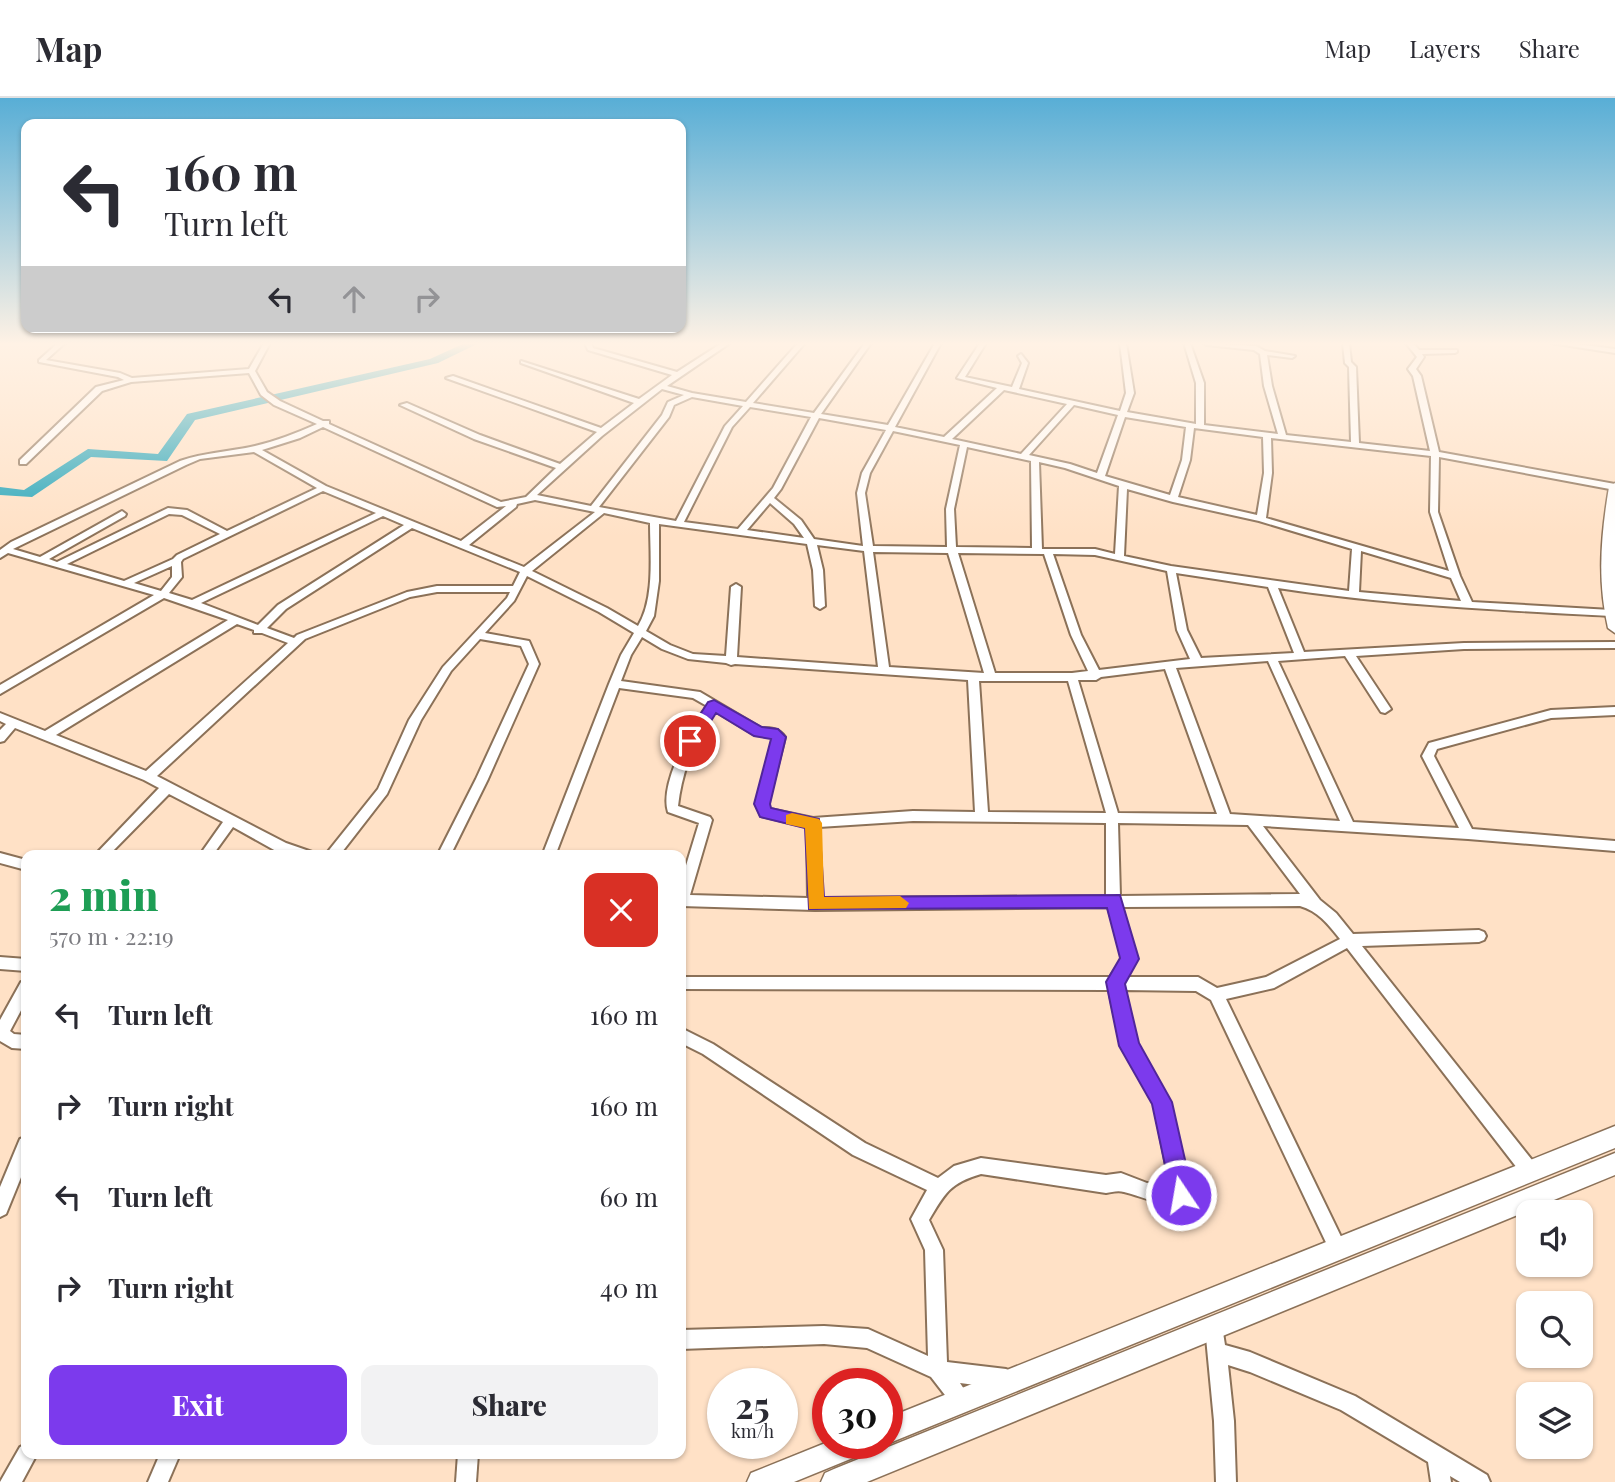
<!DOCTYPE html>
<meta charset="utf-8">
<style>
:root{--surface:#fff;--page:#f2f2f3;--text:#2b2b33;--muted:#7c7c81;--line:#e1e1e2;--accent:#7c3aed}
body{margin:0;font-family:"Playfair Display",serif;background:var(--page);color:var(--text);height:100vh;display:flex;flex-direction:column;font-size:26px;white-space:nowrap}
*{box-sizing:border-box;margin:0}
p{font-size:23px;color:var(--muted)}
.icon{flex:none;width:38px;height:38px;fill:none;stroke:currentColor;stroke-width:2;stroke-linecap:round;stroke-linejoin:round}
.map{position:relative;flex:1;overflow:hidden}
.side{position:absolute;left:21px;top:752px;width:665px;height:609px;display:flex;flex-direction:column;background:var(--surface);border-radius:14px;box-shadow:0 2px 5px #0004}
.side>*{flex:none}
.guide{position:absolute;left:21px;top:21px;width:665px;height:214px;border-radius:14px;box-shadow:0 2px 5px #0004;background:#fff;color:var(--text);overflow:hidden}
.controls{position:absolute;left:1516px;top:1102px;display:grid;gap:14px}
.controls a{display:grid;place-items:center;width:77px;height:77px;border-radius:14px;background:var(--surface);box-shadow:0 2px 5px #0004;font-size:35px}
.speed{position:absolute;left:707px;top:1270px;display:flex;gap:14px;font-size:35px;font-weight:700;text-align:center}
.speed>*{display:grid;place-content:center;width:91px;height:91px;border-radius:50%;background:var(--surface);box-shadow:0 2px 5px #0004;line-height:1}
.speed small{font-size:18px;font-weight:400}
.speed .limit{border:10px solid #d22;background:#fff;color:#111}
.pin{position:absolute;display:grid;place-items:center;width:60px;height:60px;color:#fff;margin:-30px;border:4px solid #fff;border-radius:50%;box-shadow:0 2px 7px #0007}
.me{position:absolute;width:77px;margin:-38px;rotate:348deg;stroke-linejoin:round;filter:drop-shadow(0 0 5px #0008)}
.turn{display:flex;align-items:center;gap:24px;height:147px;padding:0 28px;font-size:32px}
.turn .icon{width:91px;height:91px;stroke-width:2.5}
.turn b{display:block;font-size:49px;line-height:60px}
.lanes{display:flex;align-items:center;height:66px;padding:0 28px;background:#0003;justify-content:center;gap:35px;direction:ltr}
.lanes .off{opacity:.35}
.round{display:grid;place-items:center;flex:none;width:74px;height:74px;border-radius:14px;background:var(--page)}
.summary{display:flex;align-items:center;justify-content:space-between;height:119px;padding:0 28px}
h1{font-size:42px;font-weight:800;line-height:52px;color:#1e9e55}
.button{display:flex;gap:14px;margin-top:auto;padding:14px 28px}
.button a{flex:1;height:80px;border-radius:14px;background:var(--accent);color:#fff;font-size:28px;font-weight:800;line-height:80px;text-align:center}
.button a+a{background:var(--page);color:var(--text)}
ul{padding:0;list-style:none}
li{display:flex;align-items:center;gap:21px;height:91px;padding:0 28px}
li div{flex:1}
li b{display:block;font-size:26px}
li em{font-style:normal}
header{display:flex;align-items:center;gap:42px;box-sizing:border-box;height:98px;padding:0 35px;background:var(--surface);border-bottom:2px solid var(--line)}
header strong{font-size:33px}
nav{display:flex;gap:38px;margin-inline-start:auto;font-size:24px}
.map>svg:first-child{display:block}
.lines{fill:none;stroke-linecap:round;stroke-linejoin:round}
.river{fill:#21a4ba;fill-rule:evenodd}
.minor-casing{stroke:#8b7158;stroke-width:4}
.major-casing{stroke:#8b7158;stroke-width:3}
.highway-casing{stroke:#8b7158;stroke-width:3}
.minor{fill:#fff;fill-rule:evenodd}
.major{fill:#fff;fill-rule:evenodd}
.highway{fill:#fff;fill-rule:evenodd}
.route{fill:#7c3aed;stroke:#51269a;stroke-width:2}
.slow{fill:#f59e0b}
</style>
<header>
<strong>Map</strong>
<nav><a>Map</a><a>Layers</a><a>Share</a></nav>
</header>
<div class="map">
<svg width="1615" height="1384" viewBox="0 0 1615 1384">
<rect width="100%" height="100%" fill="#ffe1c6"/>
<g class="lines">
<polygon class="river" points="465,245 479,245 438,265 195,322 167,363 91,359 32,399 0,397 0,389 24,392 88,351 158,356 187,316 430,261"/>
<defs>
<g id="minor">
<path d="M58,245H65L46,262L120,275L132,280L249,271L264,245H270L255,273L267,294L280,303L323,323H329V326L501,404L526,399L556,370L474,341L400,307L407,305L480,337L560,366L597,334L446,280L453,278L601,330L634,305L521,265V263L639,301L672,277L588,252L585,245H591L593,250L677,274L722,245H730L667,288L692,295L746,304L798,245H805L753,305L814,315L865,245H871L821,316L888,327L935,245H941L895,329L944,339L997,290L957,280L980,245H986L965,279L1012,289L1022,265L1018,258L1021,256L1028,265L1019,291L1120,313L1126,295L1120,245H1126L1134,295L1127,314L1196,326V285L1184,245H1190L1204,285V327L1278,336L1264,288L1260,256L1254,252L1207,247L1204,245L1256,248L1265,253L1295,258L1292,260L1267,257L1272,288L1286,337L1351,344L1349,269L1345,265L1343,245H1349L1351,264L1356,269L1359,345L1430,353L1413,278L1408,271L1417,259L1406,245H1413L1419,252H1457V254L1455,255L1422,256L1424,259L1416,271L1421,278L1439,354L1615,386V392L1439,359L1438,414L1460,478L1472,504L1611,512L1615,513V517L1611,518C1500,512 1388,507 1278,490L1304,554L1464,545L1615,544V550L1464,551L1356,558L1391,611L1385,615L1381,614L1345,558L1278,563L1353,724L1459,730L1422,658L1429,645L1551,612L1615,609V617L1551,620L1437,651L1434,658L1472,731L1615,743V753L1468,741L1263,728L1320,802L1336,815L1353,836L1479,832L1484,834L1486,838L1484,842L1479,844L1362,848L1536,1067L1538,1073L1536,1079L1530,1081L1524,1079L1347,850L1274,890L1226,901L1346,1149L1343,1155L1337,1158L1331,1155L1211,902L1196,893L1124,892L1136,946L1170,1004L1190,1097L1187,1103C1166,1112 1143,1098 1124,1094C1118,1092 1112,1094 1106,1095L981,1076C950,1085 945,1095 929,1122L943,1152L947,1264L1006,1271L1013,1274L1016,1281L1013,1288L1006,1291L960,1285L972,1303L969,1310L962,1313L955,1310L931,1279L867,1250L824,1246L681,1251V1232L824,1228L868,1231L928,1258L925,1152L911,1121L927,1092L853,1057L703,956L681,945V930L713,946L865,1045L938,1080L954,1068L981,1060L1106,1077L1121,1075L1147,1085L1170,1087L1154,1006L1121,948L1109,892L681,891V879H1110L1123,860L1108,809L815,812L681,808V784L699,725L668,714C659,687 690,631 707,608L693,600L619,590L555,758H542L609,586L621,557L634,535L599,514L527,478L514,503L485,535L529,543L539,566L488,681L450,758H437L476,681L529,566L521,548L480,541L451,573L421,622L387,696L342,754L345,758H327L326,756L378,691L409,622L443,569L507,500L510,494H437L410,499L305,541L157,678L286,745L312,754L313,758H291L276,753L233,729L212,758H199L223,724L169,696L108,758H94L159,690L144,682L15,630L4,643L0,644V632L6,626L0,623V615L45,633L228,522L164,500L0,596V587L154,497L8,455L0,460V452L11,444L180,363C205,354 230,354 255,348C276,343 297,335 317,326L274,307L261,297L249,275L131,284L102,293L26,366H20V362L96,289L124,282L118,279L39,264V262ZM662,291L684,297L668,304L662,317L591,408L537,397L602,338ZM1004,292L1067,306L1021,356L952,341ZM692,299L743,308L725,328L676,423L599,409L669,319L674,307ZM1074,307L1118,317L1097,375L1070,366L1029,357ZM750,309L811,319L773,390L738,431L684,424L732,329ZM1125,319L1186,329L1182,362L1170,397L1105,378ZM819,320L886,332L862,375L857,395L863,448L814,441L801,422L774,400L781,391ZM323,329L497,409L506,408L461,443L326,388L262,352L300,340ZM1194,330L1263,339L1264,375L1257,417L1178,399L1190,362ZM893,333L960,347L946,411L947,449L873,448L865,395L870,375ZM1271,340L1431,358L1430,414L1449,473L1266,420L1272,375ZM967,349L1031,363L1032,450L956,449L954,411ZM254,354L317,390L227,433L187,412L168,410L57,464L49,461L125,418L126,416L122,413L40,459L13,451L186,367L200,361ZM1039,364L1065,370L1119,388L1115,456L1095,451H1042ZM1127,391L1173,404L1259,423L1352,451L1349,493L1171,468L1124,458ZM323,393L376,415L192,502L169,495L182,479L181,464L183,461ZM535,402L595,414L524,469L469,447L516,409L517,406ZM770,405L794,426L804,440L747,432ZM604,415L650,425C650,457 655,500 638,528L607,510L532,473ZM169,416L182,417L220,436L177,457L173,461L124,483L67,466ZM383,418L404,427L278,507L258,527L201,505ZM659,426L807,446L813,472L815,508L820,511L825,508L823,472L817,447L864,453L878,569L737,559L741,489L736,486L731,489L726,558L693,556L670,547L646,533L654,518L659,483ZM412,430L520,474L513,488H437L407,494L297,537L294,540L267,530L286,511ZM1361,453L1451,480L1461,503L1359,494ZM873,454L948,455L984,575L889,569ZM958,455L1044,456L1071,537L1088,573L1072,575H995ZM1053,456L1095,457L1167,473L1177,532L1190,561L1099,572L1081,537ZM172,468V479L161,493L134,485ZM1176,475L1268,489L1294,555L1201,560L1187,532ZM237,526L254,532V535H262L288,545L146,673L56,637ZM642,539L662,551L688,561L726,565L731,567L735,566L968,582L975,714L913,713L813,720L770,711L768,706L785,639C779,630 771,630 761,630L700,594L621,583L631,557ZM1268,563L1340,723L1230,716L1176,570ZM1165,571L1217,716L1118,715L1078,582H1096L1101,579ZM979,583H1068L1106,715L988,714ZM715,613L755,637L770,638L773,640L756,706L761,718L807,729L808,800L690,797L712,722L710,719L678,708C682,673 694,642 715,613ZM913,723L1106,725V798L822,800L819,729ZM1118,725L1248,727L1300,796L1120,798ZM1300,808C1318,813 1328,826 1340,841L1266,879L1217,890L1198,879H1126L1137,861L1122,809Z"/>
<polygon points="1551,245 1569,245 1615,251 1615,255"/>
<polygon points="0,755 26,762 26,772 0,765"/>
<polygon points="0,859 26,861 26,873 0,871"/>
<polygon points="26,882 26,903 10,933 14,936 26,937 26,951 12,950 0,943 0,922 21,884"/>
<polygon points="26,1039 26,1067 6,1116 0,1119 0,1089 20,1041"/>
<polygon points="1214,1220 1221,1222 1225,1247 1250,1254 1355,1298 1487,1377 1490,1384 1460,1384 1450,1378 1451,1384 1431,1384 1428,1364 1341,1312 1250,1274 1228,1267 1234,1323 1236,1384 1216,1384 1214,1323 1205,1229 1207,1222"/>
<polygon points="26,1346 26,1356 37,1356 22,1384 0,1384 20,1349"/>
<polygon points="160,1356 180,1356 168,1384 148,1384"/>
<polygon points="458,1356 478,1356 476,1384 456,1384"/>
</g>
<g id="major">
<polygon points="1615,1028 1615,1050 887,1346 886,1346 887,1320"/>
<polygon points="1615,1055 1615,1077 867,1384 821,1384 825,1375 834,1371"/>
<polygon points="828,1344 869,1346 865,1355 794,1384 747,1384 751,1375"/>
</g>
<path id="highway" d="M1615,385V535L1608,530C1597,482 1601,437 1609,389Z"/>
</defs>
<use href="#minor" class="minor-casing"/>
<use href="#major" class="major-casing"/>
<use href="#highway" class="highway-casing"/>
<use href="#minor" class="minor"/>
<use href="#major" class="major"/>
<use href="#highway" class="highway"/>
</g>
<linearGradient id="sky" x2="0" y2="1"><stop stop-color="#58aed6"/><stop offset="0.56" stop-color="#fff2e5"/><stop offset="1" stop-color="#fff2e5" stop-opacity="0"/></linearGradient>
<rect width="1615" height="439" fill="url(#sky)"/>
<polygon class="route" points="714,602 762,629 778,631 786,639 770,706 771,710 819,721 824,799 1120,797 1139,861 1125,886 1139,945 1172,1004 1193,1097 1189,1105 1181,1108 1173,1105 1152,1006 1119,948 1106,884 1120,860 1107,810 809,811 805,730 760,719 754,706 771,641 754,638 716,615 696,647 685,647 683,643 708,604"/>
<polygon class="slow" points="792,715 819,721 822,725 824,799 900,798 909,805 906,810 809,811 805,730 786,726 786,717"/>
</svg>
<div class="controls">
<a><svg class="icon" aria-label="sound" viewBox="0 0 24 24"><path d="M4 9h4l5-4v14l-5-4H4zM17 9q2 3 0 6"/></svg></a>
<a><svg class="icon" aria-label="search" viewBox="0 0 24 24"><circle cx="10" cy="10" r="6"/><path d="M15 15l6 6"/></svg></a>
<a><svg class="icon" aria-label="layers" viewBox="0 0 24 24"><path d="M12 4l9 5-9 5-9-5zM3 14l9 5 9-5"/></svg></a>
</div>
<div class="speed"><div>25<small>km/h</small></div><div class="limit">30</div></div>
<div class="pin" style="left:690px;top:643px;background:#d93025"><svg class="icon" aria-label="arrive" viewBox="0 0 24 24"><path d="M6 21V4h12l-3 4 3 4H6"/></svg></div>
<svg class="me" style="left:1181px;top:1097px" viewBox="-20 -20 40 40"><circle r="17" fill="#7c3aed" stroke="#fff" stroke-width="3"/><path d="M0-11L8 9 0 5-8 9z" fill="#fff"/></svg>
<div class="guide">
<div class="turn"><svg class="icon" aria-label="left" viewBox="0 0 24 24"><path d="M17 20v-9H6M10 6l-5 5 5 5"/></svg><div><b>160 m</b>Turn left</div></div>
<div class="lanes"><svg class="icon" aria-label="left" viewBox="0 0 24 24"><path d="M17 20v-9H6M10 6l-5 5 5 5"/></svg><svg class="icon off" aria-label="ahead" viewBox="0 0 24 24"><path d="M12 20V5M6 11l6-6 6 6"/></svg><svg class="icon off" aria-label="right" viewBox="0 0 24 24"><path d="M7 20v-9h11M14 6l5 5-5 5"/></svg></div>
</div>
<section class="side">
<div class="summary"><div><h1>2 min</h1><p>570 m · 22:19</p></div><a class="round" style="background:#d93025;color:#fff"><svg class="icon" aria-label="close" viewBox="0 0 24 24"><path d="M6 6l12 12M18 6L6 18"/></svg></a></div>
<ul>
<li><svg class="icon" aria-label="left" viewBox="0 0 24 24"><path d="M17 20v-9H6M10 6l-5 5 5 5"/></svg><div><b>Turn left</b></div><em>160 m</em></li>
<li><svg class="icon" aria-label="right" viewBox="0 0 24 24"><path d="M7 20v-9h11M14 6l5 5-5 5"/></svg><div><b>Turn right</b></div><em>160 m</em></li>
<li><svg class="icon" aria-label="left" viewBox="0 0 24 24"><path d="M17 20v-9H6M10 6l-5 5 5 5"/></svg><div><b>Turn left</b></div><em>60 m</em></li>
<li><svg class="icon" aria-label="right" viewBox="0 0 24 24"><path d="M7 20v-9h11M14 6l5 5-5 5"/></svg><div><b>Turn right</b></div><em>40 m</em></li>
</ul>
<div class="button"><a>Exit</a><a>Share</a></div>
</section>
</div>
